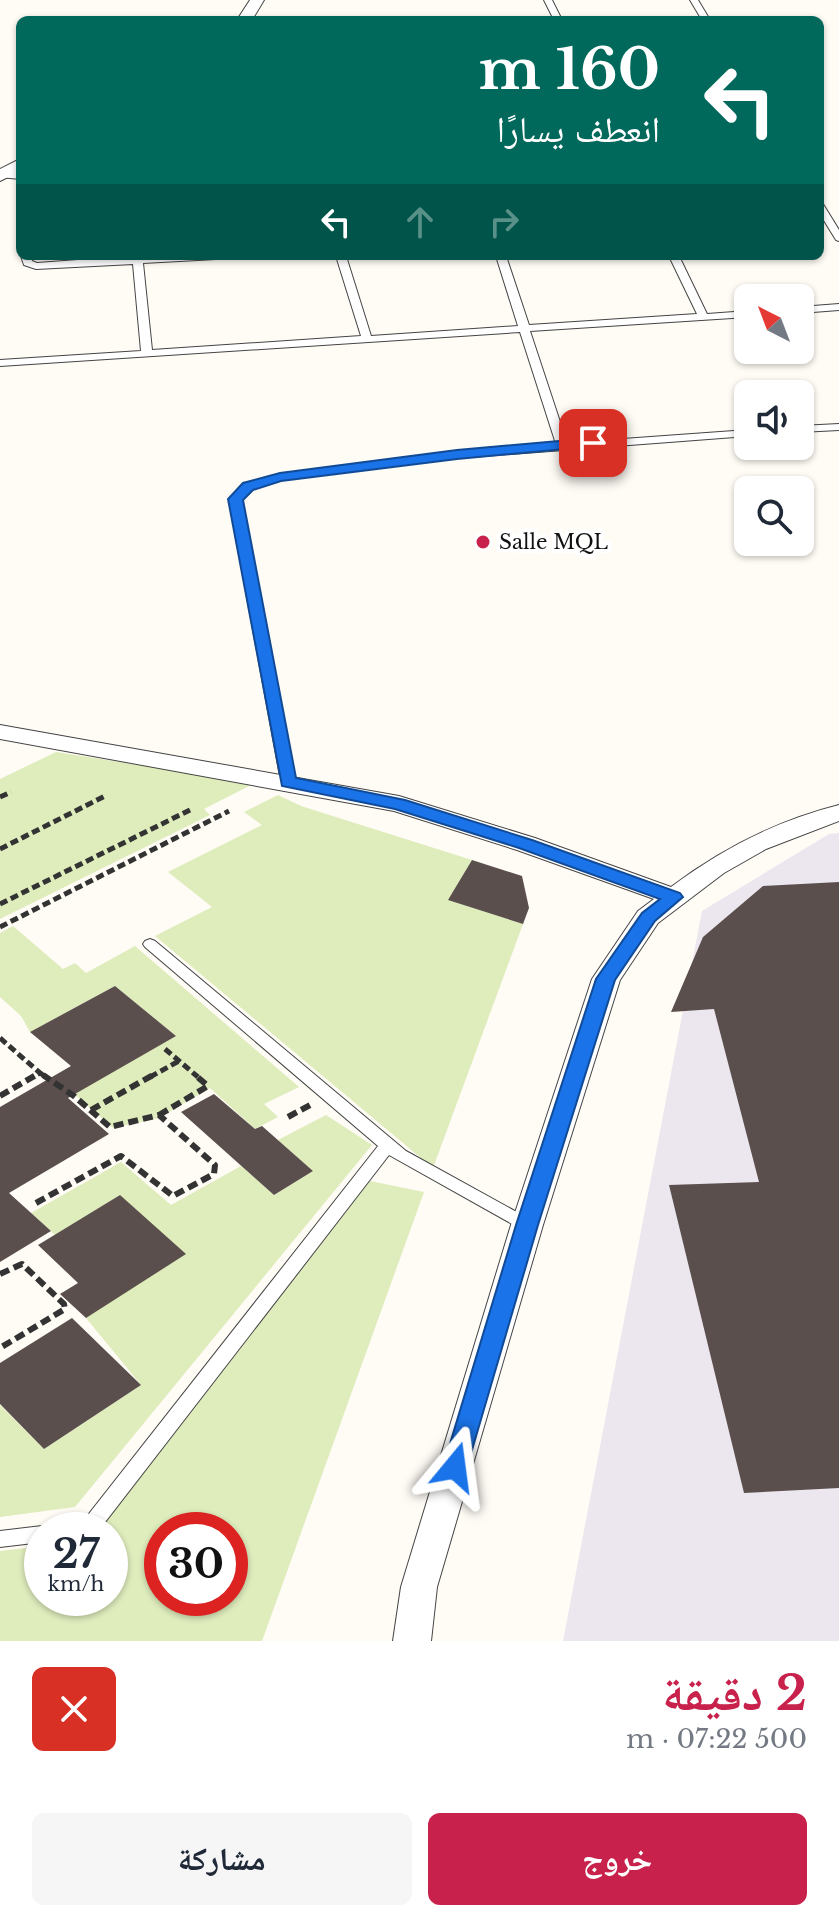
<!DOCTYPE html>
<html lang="ar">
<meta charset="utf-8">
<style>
:root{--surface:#fff;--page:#f6f6f7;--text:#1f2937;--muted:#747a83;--accent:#c8224c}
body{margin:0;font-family:"Libre Baskerville","Noto Naskh Arabic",serif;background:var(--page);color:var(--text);direction:rtl;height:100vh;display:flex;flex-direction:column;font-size:30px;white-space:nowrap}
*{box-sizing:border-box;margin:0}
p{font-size:26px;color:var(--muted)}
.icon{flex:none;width:44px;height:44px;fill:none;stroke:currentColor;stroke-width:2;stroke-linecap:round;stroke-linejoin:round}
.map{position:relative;height:1641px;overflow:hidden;direction:ltr}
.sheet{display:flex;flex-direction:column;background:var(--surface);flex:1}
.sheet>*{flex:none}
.top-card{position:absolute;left:16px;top:16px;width:808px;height:244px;border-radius:12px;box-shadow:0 2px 6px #0004;direction:rtl;background:#00695c;color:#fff;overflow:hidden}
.needle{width:52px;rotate:318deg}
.fabs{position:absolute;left:734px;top:284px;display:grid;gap:16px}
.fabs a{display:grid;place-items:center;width:80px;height:80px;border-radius:12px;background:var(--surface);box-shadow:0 2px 6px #0004;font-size:40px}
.speed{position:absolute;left:24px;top:1512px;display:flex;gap:16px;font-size:40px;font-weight:700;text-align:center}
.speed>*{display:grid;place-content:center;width:104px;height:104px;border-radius:50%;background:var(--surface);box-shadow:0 2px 6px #0004;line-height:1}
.speed small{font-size:20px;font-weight:400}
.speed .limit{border:12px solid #d22;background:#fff;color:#111}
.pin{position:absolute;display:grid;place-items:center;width:68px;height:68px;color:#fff;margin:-34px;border-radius:16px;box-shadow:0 4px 12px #0006}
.me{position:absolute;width:88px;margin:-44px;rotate:16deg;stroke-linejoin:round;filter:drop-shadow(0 0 6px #0008)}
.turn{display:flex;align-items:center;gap:28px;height:168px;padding:0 32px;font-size:36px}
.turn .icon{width:104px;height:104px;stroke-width:2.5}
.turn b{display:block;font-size:56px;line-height:68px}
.lanes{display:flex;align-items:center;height:76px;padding:0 32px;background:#0003;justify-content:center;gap:40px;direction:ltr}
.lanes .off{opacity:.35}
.round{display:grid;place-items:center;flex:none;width:84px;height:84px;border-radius:12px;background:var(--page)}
.headline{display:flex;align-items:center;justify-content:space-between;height:136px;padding:0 32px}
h1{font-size:48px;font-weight:800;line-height:60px;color:var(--accent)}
.primary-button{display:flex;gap:16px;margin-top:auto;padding:16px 32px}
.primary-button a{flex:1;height:92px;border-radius:12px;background:var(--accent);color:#fff;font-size:32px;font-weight:800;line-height:92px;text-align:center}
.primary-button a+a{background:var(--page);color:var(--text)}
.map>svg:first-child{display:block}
.industrial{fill:#ece6ef}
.green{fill:#dfecbc;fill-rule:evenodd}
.building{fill:#5a4f4d}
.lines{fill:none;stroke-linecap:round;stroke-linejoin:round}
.service-casing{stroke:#444;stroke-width:2}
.minor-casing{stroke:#444;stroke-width:2}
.path-far1{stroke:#333;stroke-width:5;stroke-dasharray:8 4;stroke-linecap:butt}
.path{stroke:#333;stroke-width:6;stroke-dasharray:10 5;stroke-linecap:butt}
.service{fill:#fff;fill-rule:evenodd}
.minor{fill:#fff;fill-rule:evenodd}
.route{fill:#1a73e8;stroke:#114b97;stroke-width:2}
.poi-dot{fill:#c8224c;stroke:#fff;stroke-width:3}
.labels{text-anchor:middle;stroke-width:8;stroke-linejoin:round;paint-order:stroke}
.poi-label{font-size:20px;fill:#111;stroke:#fff;text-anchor:start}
</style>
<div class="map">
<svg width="839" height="1641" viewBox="0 0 839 1641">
<rect width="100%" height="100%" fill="#fffbf5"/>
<polygon class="industrial" points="839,833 839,1641 563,1641 702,911 829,834"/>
<g class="green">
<polygon points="56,752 255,783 204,809 210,815 0,919 0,779"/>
<polygon points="278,795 301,806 472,860 449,900 523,924 433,1168 155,936 212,907 168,872 262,825 244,812"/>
<polygon points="13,926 63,969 75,963 86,973 135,946 299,1087 264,1104 278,1117 255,1129 210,1088 159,1118 113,1128 72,1092 176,1036 115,986 30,1032 21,1016 0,997 0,933"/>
<polygon points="326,1115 372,1145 75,1507 0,1517 0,1405 44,1449 141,1385 86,1318 120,1195 55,1235 31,1213 121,1162 171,1205 241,1166 274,1195 313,1171 278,1140"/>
<path d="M370,1181L424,1192L262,1641H0V1551L42,1546V1598H110V1530H97ZM162,1530H230V1598H162Z"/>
</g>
<g class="building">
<polygon points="472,860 522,876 529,908 523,924 448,900"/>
<polygon points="839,882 839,1488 744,1493 669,1185 759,1182 714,1009 671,1012 703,937 763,886"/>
<polygon points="115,986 176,1036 68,1098 109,1134 9,1193 51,1231 0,1262 0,1107 71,1066 30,1032"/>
<polygon points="214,1094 255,1129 262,1126 313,1171 274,1195 181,1112"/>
<polygon points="120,1195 186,1254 86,1318 60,1294 78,1283 38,1245"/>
<polygon points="72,1318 141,1385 44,1449 0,1404 0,1363"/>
</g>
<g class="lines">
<defs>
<g id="service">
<polygon points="544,0 552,0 562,20 554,20"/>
<polygon points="690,0 698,0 710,20 702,20"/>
<polygon points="0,173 20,173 20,179 0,177"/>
<polygon points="820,203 823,204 839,230 839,241 836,240 820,214"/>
<polygon points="21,256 31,256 32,261 37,263 132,256 221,256 216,259 143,263 152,350 361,336 336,256 346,256 371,336 518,326 496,256 506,256 529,325 697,314 669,256 679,256 707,314 748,311 748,317 530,331 567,443 748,430 748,436 457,458 281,480 252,489 241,500 295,782 288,786 281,782 229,499 244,485 280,474 457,452 556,444 520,332 0,366 0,360 141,351 133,264 36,269 24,265"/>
<polygon points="839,304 839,310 800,313 800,307"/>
<polygon points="839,424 839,430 800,432 800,426"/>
<polygon points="150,939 155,941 406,1151 533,1221 536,1225 533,1229 527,1231 521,1229 389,1155 99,1530 60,1530 63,1524 84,1520 378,1146 145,947 143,944 145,941"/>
<polygon points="42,1526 50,1530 42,1530 42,1542 0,1547 0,1531"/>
</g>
<g id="minor">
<polygon points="250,0 264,0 252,20 237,20"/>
<polygon points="20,159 20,171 0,181 0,169"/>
<path d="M0,725L399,796L535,838L671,887C723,848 776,821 839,805V821L766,849L724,873L658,923L620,980L543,1225L437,1587L431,1641H393L401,1587L511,1225L592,979L638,911L654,899L517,850L394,811L0,739Z"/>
</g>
</defs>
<use href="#service" class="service-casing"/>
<use href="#minor" class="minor-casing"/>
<g class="path-far1">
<polyline points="0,797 11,792"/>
<polyline points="0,849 107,795"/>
<polyline points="0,904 192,809"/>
<polyline points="0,927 229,811"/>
<polyline points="0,1038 40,1073 33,1077"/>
<polyline points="165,1049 198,1077"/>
<polyline points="40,1073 46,1077"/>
<polyline points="150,1077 179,1061"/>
</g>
<g class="path">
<polyline points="0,1096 36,1075"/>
<polyline points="91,1110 153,1075"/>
<polyline points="159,1115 208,1086 195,1075"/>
<polyline points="288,1117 310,1105"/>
<polyline points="36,1203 121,1156 173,1196 214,1174 215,1165 159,1115 110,1127 74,1096 43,1075"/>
<polyline points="0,1274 22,1264 64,1304 65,1309 0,1348"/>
</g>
<use href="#service" class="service"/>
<use href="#minor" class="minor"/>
</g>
<polygon class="route" points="593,438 598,440 598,446 457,459 281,481 253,490 243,500 296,778 405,800 532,840 680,893 683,897 655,921 615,980 538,1225 467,1467 464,1474 455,1477 447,1474 443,1467 516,1225 596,979 642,913 660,899 519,848 395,809 282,786 228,499 243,483 280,473 457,450"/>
<circle class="poi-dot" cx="483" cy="542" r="8"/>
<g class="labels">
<g class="poi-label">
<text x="499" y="549">Salle MQL</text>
</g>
</g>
</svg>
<div class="fabs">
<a><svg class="needle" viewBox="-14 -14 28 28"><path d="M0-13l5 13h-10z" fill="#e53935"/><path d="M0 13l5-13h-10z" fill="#747a83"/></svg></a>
<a><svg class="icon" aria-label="sound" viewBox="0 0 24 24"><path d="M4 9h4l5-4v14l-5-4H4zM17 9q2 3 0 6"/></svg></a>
<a><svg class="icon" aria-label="search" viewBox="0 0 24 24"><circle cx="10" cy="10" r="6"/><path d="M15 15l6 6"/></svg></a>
</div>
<div class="speed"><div>27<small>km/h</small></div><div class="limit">30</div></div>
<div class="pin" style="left:593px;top:443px;background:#d93025"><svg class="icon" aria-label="arrive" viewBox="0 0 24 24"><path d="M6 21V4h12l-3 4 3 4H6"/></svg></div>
<svg class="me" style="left:455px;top:1467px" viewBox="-20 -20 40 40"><path d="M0-17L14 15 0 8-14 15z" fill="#1a73e8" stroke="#fff" stroke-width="4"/></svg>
<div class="top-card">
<div class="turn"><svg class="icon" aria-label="left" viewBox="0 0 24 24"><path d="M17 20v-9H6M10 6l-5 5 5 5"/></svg><div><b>160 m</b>انعطف يسارًا</div></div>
<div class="lanes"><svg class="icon" aria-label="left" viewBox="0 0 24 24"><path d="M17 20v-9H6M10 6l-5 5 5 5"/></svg><svg class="icon off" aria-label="ahead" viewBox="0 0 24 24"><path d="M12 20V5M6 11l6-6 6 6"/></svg><svg class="icon off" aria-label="right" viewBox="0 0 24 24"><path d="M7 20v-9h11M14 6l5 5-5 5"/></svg></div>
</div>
</div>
<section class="sheet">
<div class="headline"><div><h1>2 دقيقة</h1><p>500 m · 07:22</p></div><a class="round" style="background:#d93025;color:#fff"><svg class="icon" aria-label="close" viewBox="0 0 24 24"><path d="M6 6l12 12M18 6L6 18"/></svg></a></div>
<div class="primary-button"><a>خروج</a><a>مشاركة</a></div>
</section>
